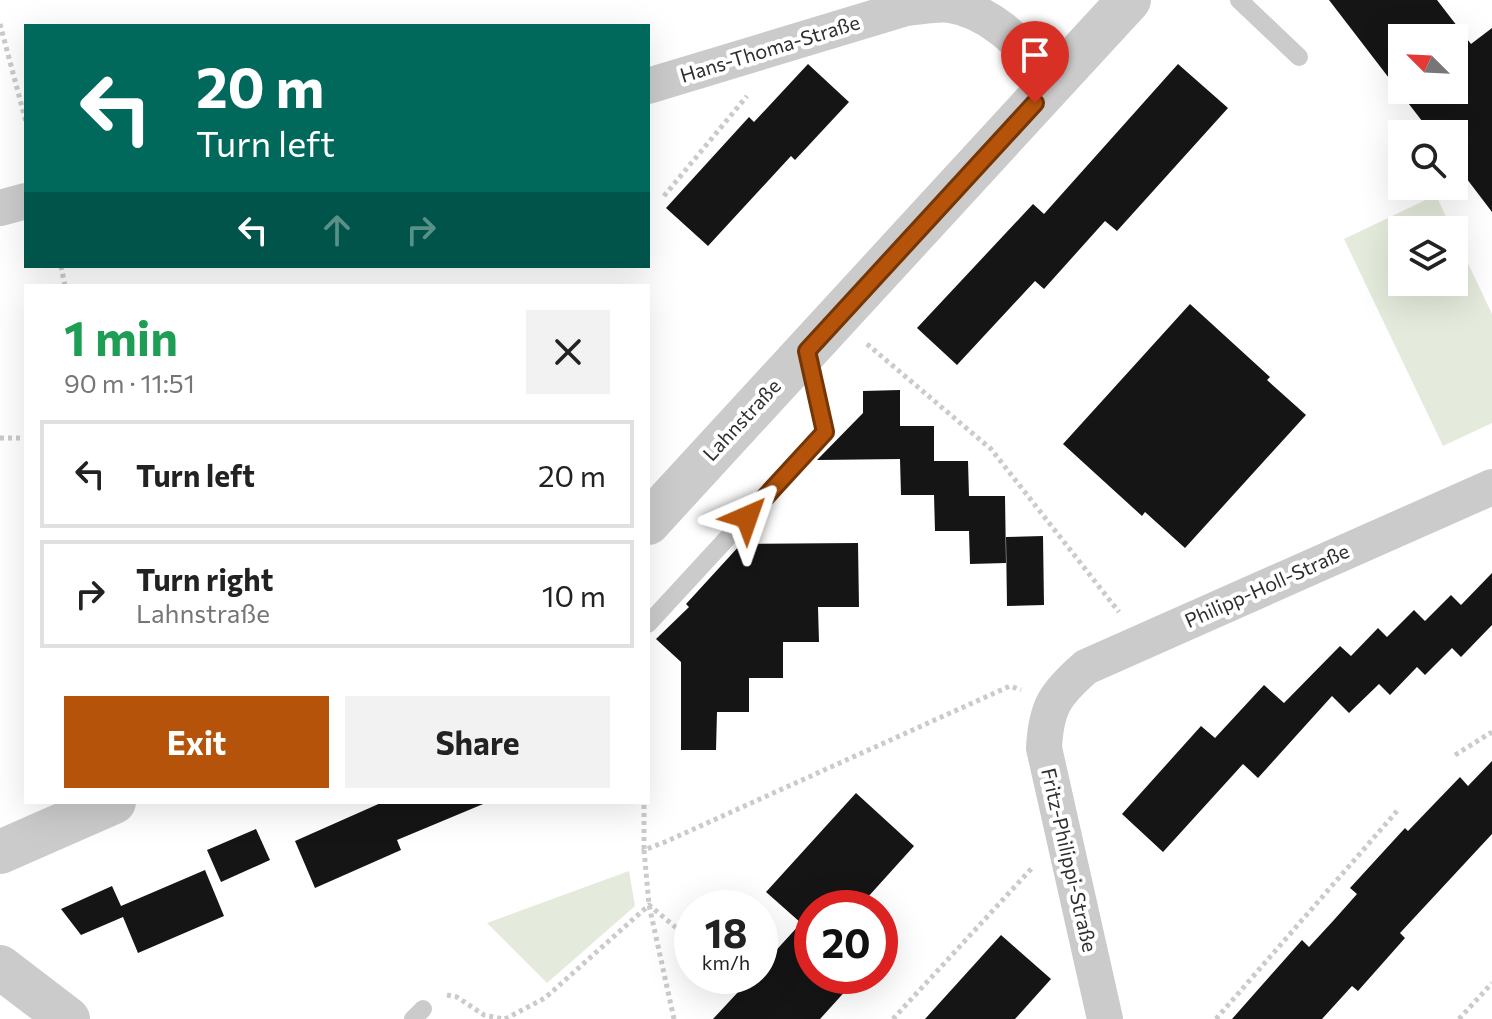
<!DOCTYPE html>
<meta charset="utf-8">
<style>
:root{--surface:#fff;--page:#f2f2f2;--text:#222;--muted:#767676;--line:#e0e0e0;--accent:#b45309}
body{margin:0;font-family:Commissioner,sans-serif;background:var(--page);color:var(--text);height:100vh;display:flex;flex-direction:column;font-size:30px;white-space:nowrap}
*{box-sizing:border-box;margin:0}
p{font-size:26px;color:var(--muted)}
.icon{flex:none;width:44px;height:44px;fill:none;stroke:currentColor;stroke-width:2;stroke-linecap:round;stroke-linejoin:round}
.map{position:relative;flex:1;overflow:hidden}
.details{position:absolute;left:24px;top:284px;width:626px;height:520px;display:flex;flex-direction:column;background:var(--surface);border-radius:0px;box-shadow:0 8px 32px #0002}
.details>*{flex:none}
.hud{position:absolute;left:24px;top:24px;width:626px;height:244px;border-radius:0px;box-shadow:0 8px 32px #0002;background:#00695c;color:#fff;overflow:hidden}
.needle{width:52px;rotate:294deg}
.tools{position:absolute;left:1388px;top:24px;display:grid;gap:16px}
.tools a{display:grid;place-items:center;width:80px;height:80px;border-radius:0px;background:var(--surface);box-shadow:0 8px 32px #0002;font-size:40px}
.speed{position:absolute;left:674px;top:890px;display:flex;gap:16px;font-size:40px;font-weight:700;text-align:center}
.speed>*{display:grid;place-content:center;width:104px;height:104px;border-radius:50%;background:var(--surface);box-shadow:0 8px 32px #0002;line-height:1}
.speed small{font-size:20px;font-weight:400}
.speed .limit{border:12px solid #d22;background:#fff;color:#111}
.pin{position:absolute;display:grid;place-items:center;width:68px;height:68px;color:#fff;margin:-82px -34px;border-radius:50% 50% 50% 0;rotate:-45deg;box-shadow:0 0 8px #0007}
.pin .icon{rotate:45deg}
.me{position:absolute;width:88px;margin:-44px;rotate:43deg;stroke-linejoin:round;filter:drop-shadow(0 0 6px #0008)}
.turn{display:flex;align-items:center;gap:28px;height:168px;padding:0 40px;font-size:36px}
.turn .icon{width:104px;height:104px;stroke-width:2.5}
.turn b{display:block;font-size:56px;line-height:68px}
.lanes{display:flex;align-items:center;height:76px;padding:0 40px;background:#0003;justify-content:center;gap:40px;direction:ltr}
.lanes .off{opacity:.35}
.round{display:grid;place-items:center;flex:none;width:84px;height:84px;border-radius:0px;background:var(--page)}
.head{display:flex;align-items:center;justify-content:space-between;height:136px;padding:0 40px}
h1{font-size:48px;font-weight:700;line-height:60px;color:#1e9e55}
.primary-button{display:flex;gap:16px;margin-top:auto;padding:16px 40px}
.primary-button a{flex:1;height:92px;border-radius:0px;background:var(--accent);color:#fff;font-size:32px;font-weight:700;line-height:92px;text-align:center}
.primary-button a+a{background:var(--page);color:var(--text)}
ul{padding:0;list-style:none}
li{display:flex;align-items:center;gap:24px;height:108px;margin:0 16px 12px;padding:0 24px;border:4px solid var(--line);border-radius:0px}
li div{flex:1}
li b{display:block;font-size:30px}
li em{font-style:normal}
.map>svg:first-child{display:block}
.green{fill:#e4ebdc}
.building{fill:#151515;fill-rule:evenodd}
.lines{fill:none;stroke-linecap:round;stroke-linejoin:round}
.path{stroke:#cbcbcb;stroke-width:5;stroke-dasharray:4 4;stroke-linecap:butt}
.service{stroke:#cbcbcb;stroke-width:18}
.minor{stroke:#cbcbcb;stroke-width:36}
.tertiary{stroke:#cbcbcb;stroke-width:44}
.route-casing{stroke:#753606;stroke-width:20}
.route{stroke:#b45309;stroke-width:14}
.labels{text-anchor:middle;stroke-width:8;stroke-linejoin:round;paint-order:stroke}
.street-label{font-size:20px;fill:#2e2e2e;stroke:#fff}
</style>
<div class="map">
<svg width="1492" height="1019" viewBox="0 0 1492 1019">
<rect width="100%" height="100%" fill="#fff"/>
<g class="green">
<polygon points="1436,195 1452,230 1402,230 1402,282 1454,282 1454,234 1492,314 1492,423 1443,446 1344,239"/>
<polygon points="629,871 635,906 547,983 487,923"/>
</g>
<g class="building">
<path d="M1329,0H1437L1471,44L1492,28V212L1454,162V134H1432ZM1402,38H1454V90H1402Z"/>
<polygon points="808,64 849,102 795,160 791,156 708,246 666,208 749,117 754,122"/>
<polygon points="1178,64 1228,108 1117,231 1105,221 1044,289 1035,281 957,365 917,328 1033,204 1044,214"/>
<polygon points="1190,304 1270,377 1267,380 1306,415 1185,548 1145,512 1142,516 1063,444"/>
<polygon points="900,390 900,426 934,426 934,461 968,461 969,496 1005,496 1006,563 970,564 969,531 935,531 934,495 901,495 900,459 817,460 863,413 863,391"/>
<polygon points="1043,536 1044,605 1007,606 1006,537"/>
<polygon points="858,543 859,607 818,607 819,642 783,642 783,678 749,678 749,712 717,712 716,750 681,750 681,662 656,639 689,607 686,604 741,544"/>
<polygon points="1492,573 1492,625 1461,657 1452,648 1425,675 1417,667 1390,695 1379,684 1349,713 1332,696 1258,778 1243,764 1163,852 1122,814 1201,726 1215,738 1264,685 1284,703 1340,646 1351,656 1378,628 1387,637 1414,610 1425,621 1451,595 1461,605"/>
<polygon points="1492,761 1492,834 1400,933 1405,938 1358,991 1352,986 1322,1019 1232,1019 1302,940 1309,947 1333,921 1357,894 1350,888 1405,828 1408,831 1460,777 1468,786"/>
<polygon points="856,793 914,846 858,908 812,908 812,976 859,976 820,1019 713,1019 753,976 760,976 760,968 801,923 766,892"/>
<polygon points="383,802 488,802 397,840 401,850 315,888 295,841"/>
<polygon points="256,829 270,860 221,882 207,850"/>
<polygon points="205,870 224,916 138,953 123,917 81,935 61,909 112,886 121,906"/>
<polygon points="1001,935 1051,979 1015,1019 925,1019"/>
</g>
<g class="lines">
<g class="path">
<polyline points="0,24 26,122"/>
<polyline points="664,196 747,96"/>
<polyline points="61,266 65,286"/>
<polyline points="867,344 991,449 1119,612"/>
<polyline points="0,438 26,438"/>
<polyline points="1455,755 1492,732"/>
<polyline points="644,849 644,802"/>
<polyline points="736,976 737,976"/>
<polyline points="447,995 457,997 484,1015 504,1019"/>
<polyline points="505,1019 545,998 649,905 692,941"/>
<polyline points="674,1019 649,905 644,850 665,842 1010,686 1021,690"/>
<polyline points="893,1019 1032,868"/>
<polyline points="1216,1019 1397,811"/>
<polyline points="1459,1019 1492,983"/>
</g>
<g class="service">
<polyline points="1239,0 1299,57"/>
<polyline points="648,624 825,432 807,354"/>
<polyline points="413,1019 423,1009"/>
</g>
<g class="minor">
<path d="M648,86L906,8C920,7 937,3 950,5C995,12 1025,50 1055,81"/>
<polyline points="0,208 26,201"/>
<path d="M1105,1019L1044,748C1046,707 1055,694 1086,667L1492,487"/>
</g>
<g class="tertiary">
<polyline points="648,523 1129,0"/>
<polyline points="0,852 114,802"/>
<polyline points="0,967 68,1019"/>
</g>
</g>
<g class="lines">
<defs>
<polyline id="route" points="747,517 825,432 807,351 1035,103"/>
</defs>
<use href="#route" class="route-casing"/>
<use href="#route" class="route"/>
</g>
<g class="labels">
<g class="street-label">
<text transform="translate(770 49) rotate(-17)" y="7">Hans-Thoma-Straße</text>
<text transform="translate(742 420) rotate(-47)" y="7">Lahnstraße</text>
<text transform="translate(1267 586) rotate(-24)" y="7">Philipp-Holl-Straße</text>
<text transform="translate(1069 860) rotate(77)" y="7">Fritz-Philippi-Straße</text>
</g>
</g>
</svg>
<div class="tools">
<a><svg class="needle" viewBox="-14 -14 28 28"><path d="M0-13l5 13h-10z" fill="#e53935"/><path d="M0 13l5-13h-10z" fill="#767676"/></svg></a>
<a><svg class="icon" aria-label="search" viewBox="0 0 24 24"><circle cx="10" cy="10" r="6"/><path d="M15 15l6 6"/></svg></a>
<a><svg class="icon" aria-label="layers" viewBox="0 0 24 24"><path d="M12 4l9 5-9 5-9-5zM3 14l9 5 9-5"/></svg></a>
</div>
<div class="speed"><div>18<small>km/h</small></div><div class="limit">20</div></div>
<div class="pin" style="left:1035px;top:103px;background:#d93025"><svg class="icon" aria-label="arrive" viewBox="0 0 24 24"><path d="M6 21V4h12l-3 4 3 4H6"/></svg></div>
<svg class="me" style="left:747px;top:517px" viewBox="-20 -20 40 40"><path d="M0-17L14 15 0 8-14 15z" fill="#b45309" stroke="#fff" stroke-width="4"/></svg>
<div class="hud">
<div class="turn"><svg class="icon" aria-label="left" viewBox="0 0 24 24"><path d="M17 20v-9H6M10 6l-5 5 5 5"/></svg><div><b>20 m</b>Turn left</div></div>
<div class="lanes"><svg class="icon" aria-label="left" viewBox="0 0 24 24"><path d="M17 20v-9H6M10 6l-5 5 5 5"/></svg><svg class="icon off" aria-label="ahead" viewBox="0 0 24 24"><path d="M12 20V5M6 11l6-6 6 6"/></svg><svg class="icon off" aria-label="right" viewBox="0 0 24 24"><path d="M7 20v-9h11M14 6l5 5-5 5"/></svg></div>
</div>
<section class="details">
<div class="head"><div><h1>1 min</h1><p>90 m · 11:51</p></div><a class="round"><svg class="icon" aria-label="close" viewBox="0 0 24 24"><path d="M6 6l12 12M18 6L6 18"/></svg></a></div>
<ul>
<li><svg class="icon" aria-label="left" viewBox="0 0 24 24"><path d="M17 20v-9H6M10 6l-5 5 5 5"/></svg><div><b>Turn left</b></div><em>20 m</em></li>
<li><svg class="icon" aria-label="right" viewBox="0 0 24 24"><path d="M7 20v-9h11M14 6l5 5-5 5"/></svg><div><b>Turn right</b><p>Lahnstraße</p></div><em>10 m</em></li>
</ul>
<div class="primary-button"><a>Exit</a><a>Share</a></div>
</section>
</div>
